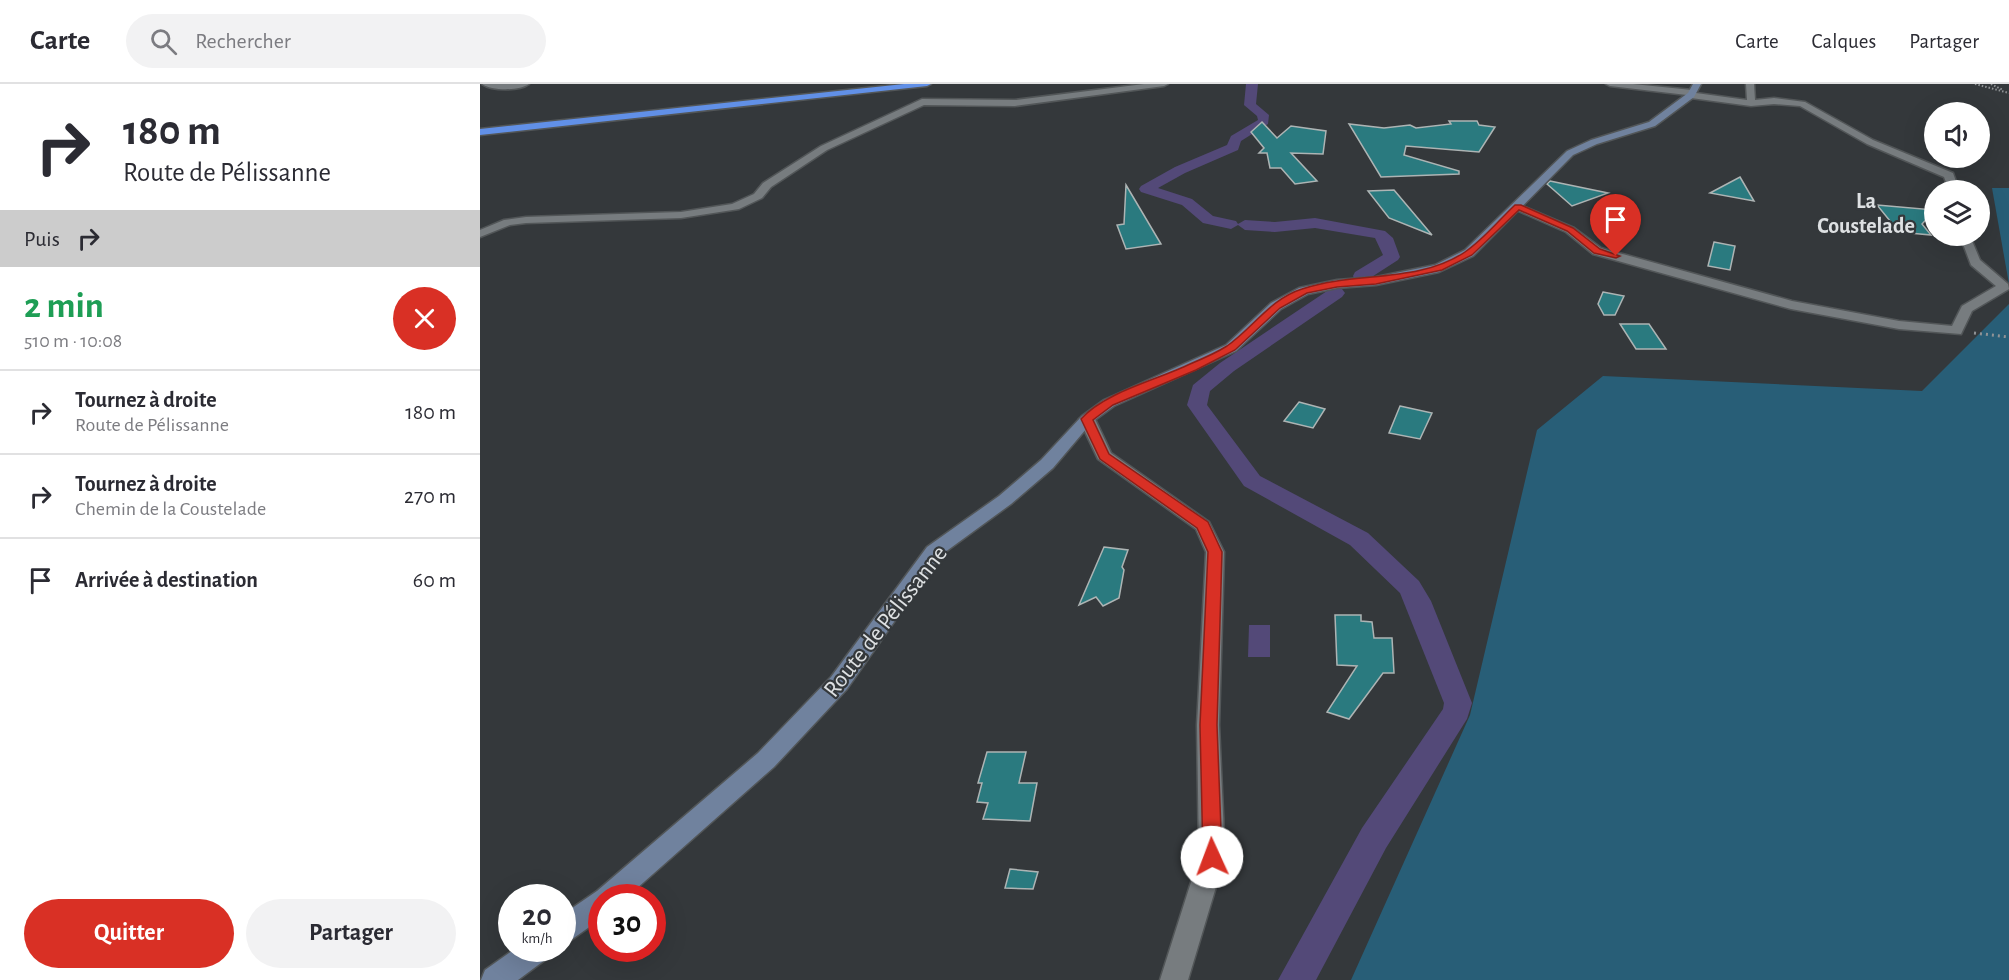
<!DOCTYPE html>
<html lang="fr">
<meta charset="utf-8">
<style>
:root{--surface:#fff;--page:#f2f2f3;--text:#2b2b33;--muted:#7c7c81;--line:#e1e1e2;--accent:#d93025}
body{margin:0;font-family:"Alegreya Sans",sans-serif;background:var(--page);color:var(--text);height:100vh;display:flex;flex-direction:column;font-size:22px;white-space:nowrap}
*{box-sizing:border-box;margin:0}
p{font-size:20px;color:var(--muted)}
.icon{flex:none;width:33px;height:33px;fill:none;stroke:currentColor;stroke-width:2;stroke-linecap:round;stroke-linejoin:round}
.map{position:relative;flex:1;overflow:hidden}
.side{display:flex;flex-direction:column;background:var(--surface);width:480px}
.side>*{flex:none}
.hud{background:#fff;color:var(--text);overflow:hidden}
.fabs{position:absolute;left:1444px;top:18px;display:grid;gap:12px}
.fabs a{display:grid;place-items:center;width:66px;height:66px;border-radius:50%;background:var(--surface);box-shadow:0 6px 24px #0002;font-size:30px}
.speed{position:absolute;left:18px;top:800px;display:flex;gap:12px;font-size:30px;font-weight:700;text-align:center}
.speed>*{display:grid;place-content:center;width:78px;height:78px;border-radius:50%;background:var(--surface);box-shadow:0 6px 24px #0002;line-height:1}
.speed small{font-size:15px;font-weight:400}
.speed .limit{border:9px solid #d22;background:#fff;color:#111}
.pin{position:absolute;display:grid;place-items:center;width:51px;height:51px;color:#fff;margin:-62px -26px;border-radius:50% 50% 50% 0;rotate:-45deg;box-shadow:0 0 6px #0007}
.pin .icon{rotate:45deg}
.me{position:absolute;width:66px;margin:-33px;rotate:358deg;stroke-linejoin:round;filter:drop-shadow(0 0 4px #0008)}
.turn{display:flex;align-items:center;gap:21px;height:126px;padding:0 24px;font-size:27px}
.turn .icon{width:78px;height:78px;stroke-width:2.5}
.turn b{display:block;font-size:42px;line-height:51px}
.then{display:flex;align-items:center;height:57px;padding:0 24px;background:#0003;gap:12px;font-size:22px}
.round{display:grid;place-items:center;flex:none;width:63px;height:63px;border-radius:32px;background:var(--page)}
.overview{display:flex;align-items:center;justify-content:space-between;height:102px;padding:0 24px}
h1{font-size:36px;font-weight:700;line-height:45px;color:#1e9e55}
.button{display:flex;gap:12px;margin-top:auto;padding:12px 24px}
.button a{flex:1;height:69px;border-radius:36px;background:var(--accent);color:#fff;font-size:24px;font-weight:700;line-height:69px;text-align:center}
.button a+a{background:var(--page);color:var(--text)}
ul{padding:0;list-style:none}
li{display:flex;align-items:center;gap:18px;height:84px;padding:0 24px;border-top:2px solid var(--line)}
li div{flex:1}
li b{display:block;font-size:22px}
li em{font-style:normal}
header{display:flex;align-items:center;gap:36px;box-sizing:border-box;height:84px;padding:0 30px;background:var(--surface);border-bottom:2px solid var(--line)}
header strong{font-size:28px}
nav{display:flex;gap:33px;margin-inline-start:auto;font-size:21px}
.search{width:420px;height:54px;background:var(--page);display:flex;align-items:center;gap:15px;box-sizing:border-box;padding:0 21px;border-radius:33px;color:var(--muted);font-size:22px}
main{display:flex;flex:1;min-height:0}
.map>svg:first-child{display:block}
.green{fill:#285e77}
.water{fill:#534978}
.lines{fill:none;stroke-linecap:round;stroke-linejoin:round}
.canal{fill:#534978;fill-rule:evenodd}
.building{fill:#2a7a7f;stroke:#adb4b4;stroke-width:1.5}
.street-casing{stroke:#525658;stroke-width:3}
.secondary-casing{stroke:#525658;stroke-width:3}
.highway-casing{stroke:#525658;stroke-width:3}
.path-far1{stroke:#909396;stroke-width:2;stroke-dasharray:1.5 2;stroke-linecap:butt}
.path{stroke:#909396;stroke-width:3;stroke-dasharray:2 4;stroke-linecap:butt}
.street{fill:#777c7f;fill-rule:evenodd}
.secondary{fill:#70829e;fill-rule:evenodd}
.highway{fill:#6190e7;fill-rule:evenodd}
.route{fill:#d93025;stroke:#8d1f18;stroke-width:1.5}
.labels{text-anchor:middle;stroke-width:4.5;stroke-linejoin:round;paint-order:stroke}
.far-neighbourhood-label{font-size:22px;font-weight:bold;fill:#dee1e3;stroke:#34383b}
.street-label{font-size:24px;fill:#dee1e3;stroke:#34383b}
</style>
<header>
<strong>Carte</strong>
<div class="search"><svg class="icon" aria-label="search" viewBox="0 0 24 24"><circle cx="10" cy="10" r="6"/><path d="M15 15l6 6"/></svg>Rechercher</div>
<nav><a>Carte</a><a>Calques</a><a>Partager</a></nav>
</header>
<main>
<section class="side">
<div class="hud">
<div class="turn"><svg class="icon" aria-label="right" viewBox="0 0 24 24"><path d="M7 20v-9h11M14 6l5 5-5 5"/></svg><div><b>180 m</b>Route de Pélissanne</div></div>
<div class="then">Puis<svg class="icon" aria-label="right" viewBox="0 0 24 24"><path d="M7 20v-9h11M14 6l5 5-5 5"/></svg></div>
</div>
<div class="overview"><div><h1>2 min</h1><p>510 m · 10:08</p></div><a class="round" style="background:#d93025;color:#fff"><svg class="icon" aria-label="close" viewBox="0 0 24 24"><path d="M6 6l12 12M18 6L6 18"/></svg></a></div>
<ul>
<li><svg class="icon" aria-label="right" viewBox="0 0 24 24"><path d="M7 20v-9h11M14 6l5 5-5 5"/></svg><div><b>Tournez à droite</b><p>Route de Pélissanne</p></div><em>180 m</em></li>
<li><svg class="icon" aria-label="right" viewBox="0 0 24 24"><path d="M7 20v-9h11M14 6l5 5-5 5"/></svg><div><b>Tournez à droite</b><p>Chemin de la Coustelade</p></div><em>270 m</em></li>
<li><svg class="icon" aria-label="arrive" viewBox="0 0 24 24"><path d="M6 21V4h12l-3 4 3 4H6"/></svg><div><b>Arrivée à destination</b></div><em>60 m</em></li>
</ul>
<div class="button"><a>Quitter</a><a>Partager</a></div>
</section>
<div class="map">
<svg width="1529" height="896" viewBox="0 0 1529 896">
<rect width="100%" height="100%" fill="#34383b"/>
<g class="green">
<polygon points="1512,104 1529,104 1529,200"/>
<polygon points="1529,220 1529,896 871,896 990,631 1057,346 1123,292 1442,307"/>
</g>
<polygon class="water" points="769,541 790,541 790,573 768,573"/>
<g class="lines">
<g class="canal">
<polygon points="766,0 778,0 776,20 789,31 788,40 761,57 758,66 705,89 678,104 712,115 733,132 756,137 758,140 765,136 795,138 835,134 905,147 913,154 920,173 918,176 887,196 875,196 873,192 875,188 903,171 895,154 835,144 795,148 765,146 758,141 751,145 723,139 702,121 661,108 659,105 661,102 695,83 747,61 751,52 778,36 777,32 764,21"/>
<polygon points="856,204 862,205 865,209 862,213 754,287 730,307 727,321 780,392 888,449 939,497 951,517 992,619 987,635 906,764 836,896 798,896 882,744 963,625 964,619 920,509 870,461 764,402 707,321 713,301 740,279 850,205"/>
</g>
</g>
<g class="building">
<polygon points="969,37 997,37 999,41 1015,43 999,68 926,62 924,71 979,87 979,90 901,93 869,40 904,44 930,41 936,44 971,40"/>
<polygon points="782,38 797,54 811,42 846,47 843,70 811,69 837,97 815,100 801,84 790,84 787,69 779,69 784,64 771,48"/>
<polygon points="1260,93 1274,117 1230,109"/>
<polygon points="1070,97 1128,109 1092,122 1067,100"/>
<polygon points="646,101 681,160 646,165 637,141 644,140"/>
<polygon points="914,106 952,151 909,134 888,107"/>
<polygon points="1397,121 1455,126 1442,140 1451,151 1419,148"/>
<polygon points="1234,158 1255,162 1250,186 1228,182"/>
<polygon points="1123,208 1144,212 1135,231 1124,231 1118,220"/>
<polygon points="1140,240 1169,240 1186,265 1156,265"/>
<polygon points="819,318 845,325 833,344 804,337"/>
<polygon points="920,322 952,329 940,355 909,349"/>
<polygon points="624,463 648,466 642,483 644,486 639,514 623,522 616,513 599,521"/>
<polygon points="855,531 881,531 881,537 892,538 894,554 912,554 914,589 903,589 869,635 847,628 877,582 857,581"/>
<polygon points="507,668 546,668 539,699 557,699 550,737 503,735 508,719 497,718 502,699 498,699"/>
<polygon points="530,785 558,788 553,805 525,804"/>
</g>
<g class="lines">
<defs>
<g id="street">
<path d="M2,0H49C39,7 12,7 2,0Z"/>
<polygon points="664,0 688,0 684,2 535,22 444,21 347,66 291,103 282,114 259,125 201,134 46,139 30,141 0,153 0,146 24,136 46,133 201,128 252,120 274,110 283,99 341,62 442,15 535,16"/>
<polygon points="1126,0 1153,0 1212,6 1216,9 1267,16 1266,0 1274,0 1275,16 1294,14 1325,18 1393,56 1473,89 1479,106 1469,106 1464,93 1387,60 1320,22 1294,20 1271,22 1211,14 1207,11 1130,2"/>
<polygon points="1038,120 1094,144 1121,164 1312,217 1419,237 1472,242 1482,222 1516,202 1491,181 1480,152 1490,152 1500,176 1528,200 1529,205 1492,227 1481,250 1419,245 1311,225 1113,170 1086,148 1034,125 1033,123"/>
<polygon points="607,330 615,335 631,369 729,438 744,468 739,641 745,773 708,896 680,896 719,773 717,641 726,468 716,445 618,375 599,335"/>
</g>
<g id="secondary">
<polygon points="1213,0 1221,0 1214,13 1175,42 1117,60 1093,71 993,172 959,188 896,201 857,204 828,210 801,225 756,267 634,322 612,338 573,384 531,420 461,471 367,605 294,683 147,813 122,813 122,834 91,856 82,860 82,831 117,807 278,669 351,593 447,463 519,412 561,376 602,332 624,316 746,261 791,219 819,204 857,196 896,193 955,181 985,166 1087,67 1111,56 1169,38 1208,9"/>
<polygon points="36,864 73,864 69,873 38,896 1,896 5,886"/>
</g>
<polygon id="highway" points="424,0 451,0 447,2 0,51 0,45"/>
</defs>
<use href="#street" class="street-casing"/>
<use href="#secondary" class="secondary-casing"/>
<use href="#highway" class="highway-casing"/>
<g class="path-far1">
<polyline points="1495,0 1529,9"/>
<polyline points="1511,0 1523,6"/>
</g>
<polyline class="path" points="1494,249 1529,253"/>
<use href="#street" class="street"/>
<use href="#secondary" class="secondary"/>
<use href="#highway" class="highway"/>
</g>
<path class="route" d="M1035,121H1041L1093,144L1120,165L1140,172L1136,174L1114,169L1087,147L1039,126L992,171L962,186L896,200L857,203L827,209L800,224L755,266L716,286L633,321L613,336L629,370L728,438L742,468L737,641L742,773L739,780L732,782L726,780L723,773L720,641L728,468L717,444L620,375L601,335C625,308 677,296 710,280C722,275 736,269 747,262C773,244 790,215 822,205C875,187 937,200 985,168C1003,156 1019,136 1035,121Z"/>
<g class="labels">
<g class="far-neighbourhood-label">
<text x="1386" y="124">La<tspan x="1386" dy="25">Coustelade</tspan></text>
</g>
<g class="street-label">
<text transform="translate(405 537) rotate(-52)" y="8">Route de Pélissanne</text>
</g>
</g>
</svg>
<div class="fabs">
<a><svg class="icon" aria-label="sound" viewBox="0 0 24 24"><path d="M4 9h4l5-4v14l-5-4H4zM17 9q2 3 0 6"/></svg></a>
<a><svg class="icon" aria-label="layers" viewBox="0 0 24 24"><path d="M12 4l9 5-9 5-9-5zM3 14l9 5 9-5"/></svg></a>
</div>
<div class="speed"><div>20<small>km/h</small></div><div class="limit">30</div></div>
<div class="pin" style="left:1136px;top:172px;background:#d93025"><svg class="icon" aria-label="arrive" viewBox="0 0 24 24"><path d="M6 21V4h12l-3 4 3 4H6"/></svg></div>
<svg class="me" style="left:732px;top:773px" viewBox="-20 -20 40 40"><circle r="19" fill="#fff"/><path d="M0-13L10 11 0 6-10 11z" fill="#d93025"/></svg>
</div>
</main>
